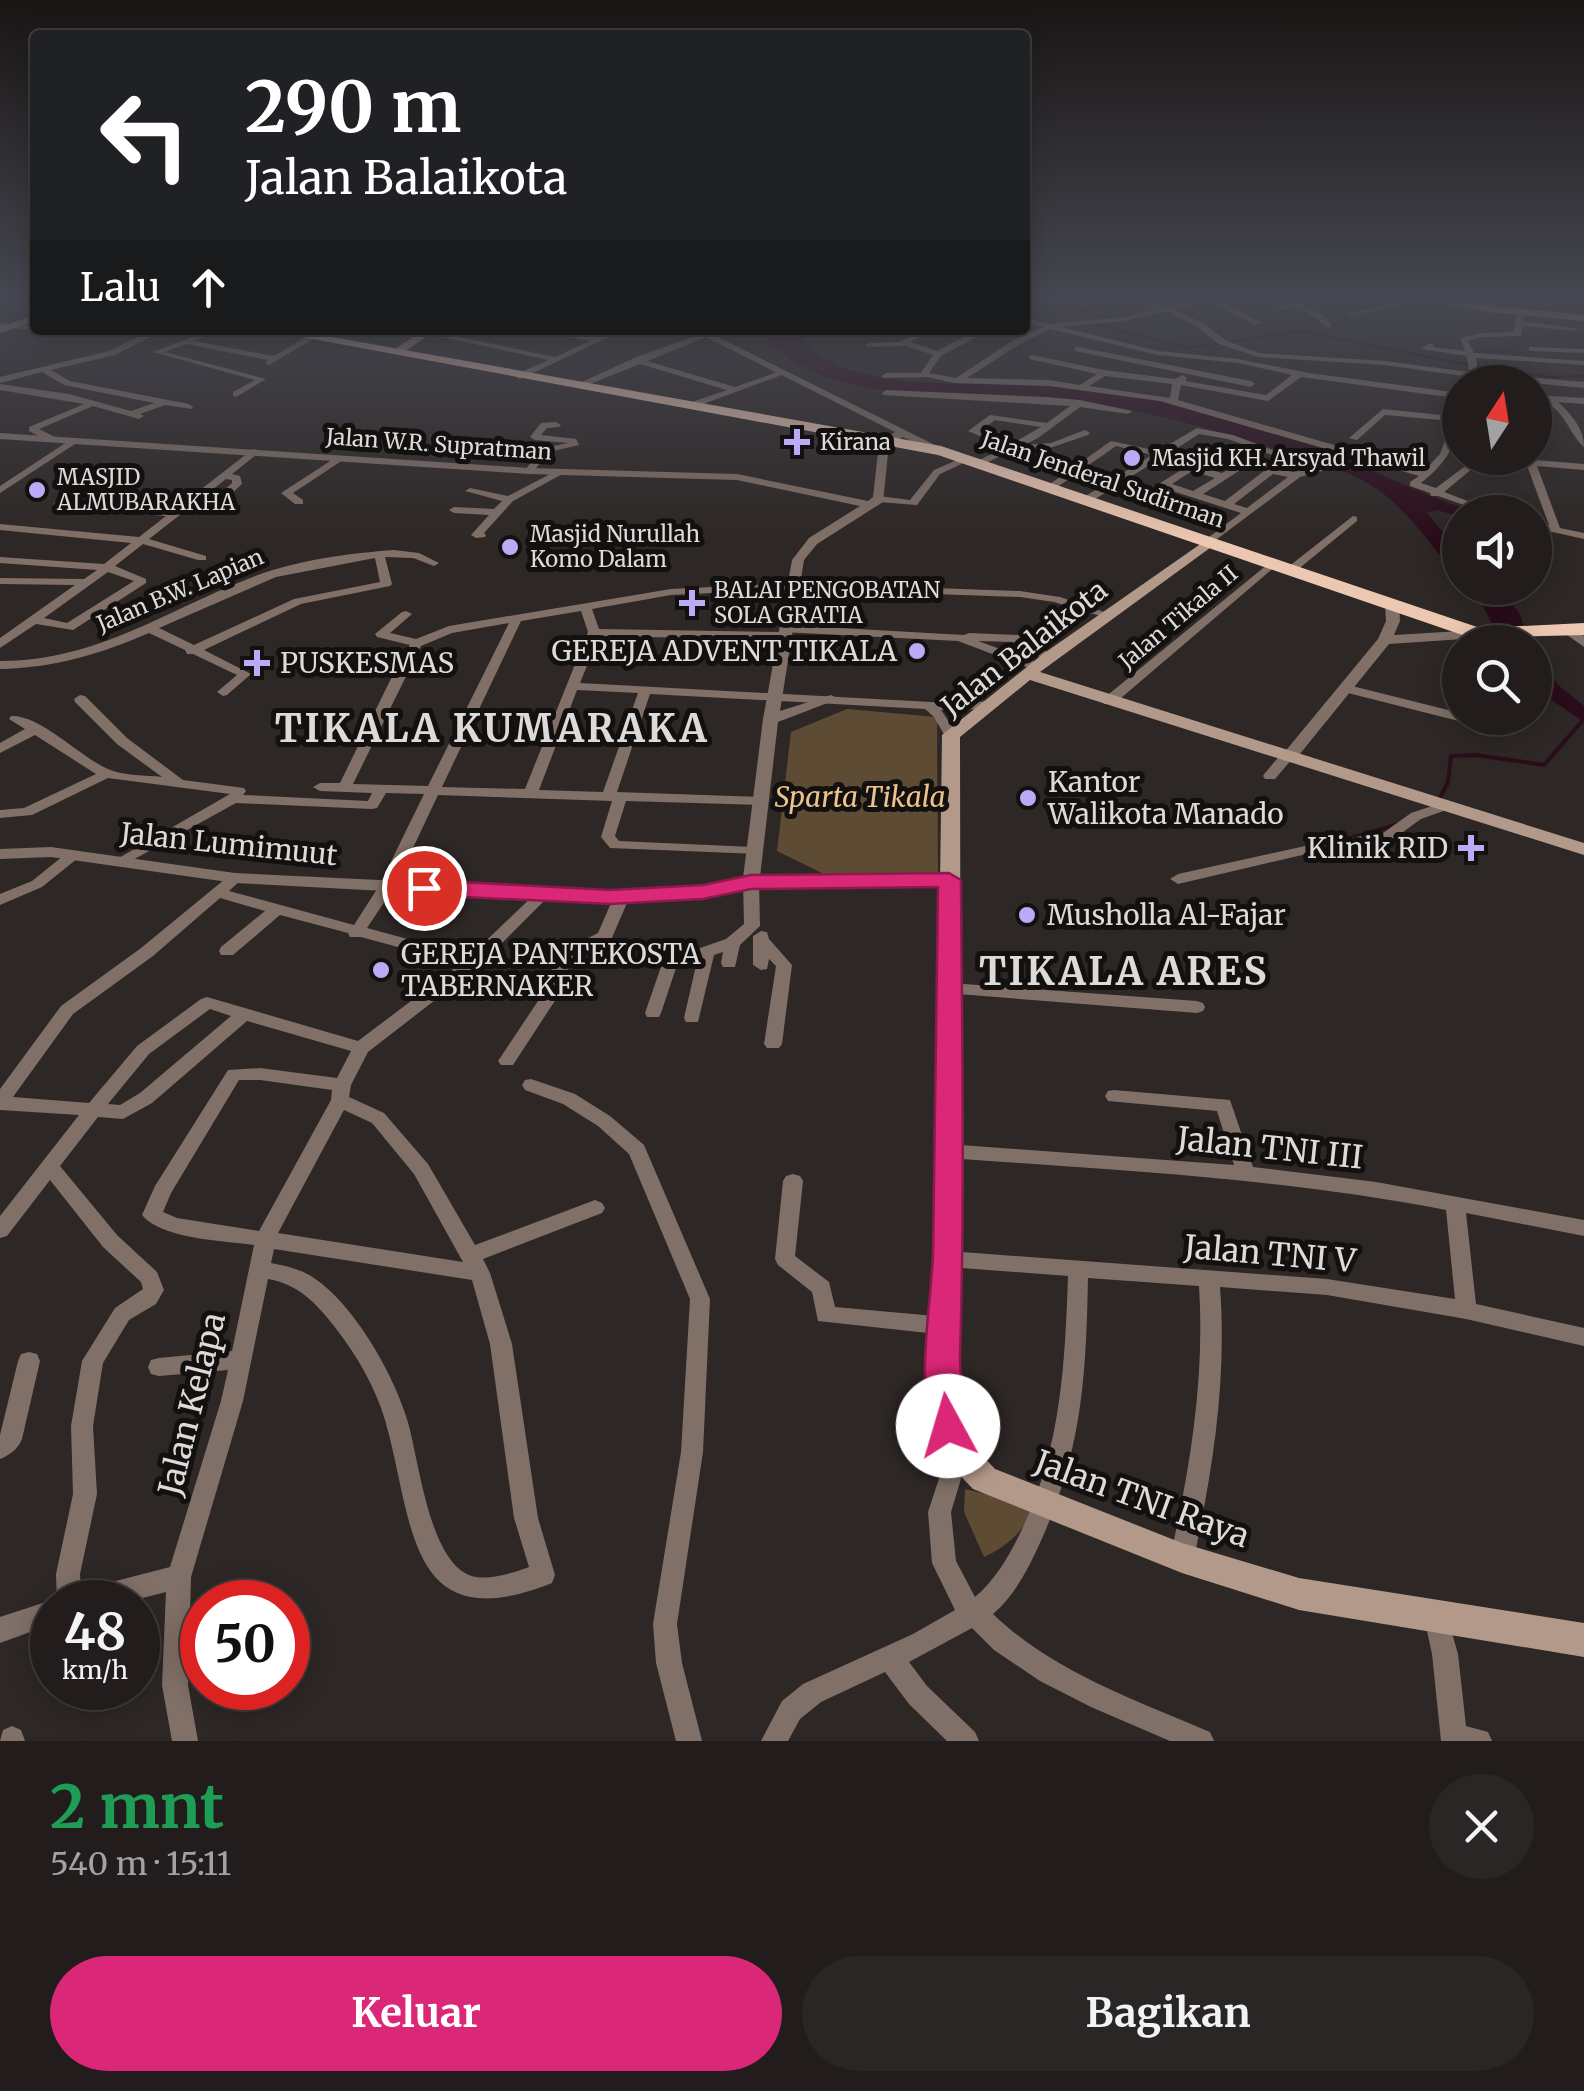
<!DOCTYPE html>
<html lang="id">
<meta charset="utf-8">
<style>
:root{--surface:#221d1c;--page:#2a2625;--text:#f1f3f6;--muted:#a2a2a3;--line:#3f3b3b;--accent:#db2777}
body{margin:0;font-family:Merriweather,serif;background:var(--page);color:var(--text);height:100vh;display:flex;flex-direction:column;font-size:38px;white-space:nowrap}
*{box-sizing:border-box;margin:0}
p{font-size:32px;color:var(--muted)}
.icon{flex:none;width:55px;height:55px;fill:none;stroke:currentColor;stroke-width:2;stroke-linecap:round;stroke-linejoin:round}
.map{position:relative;height:1741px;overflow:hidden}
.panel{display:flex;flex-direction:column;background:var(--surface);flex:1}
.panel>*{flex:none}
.top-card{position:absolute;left:30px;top:30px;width:1000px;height:305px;border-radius:10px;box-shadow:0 5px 25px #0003,0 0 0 2px var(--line);background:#202124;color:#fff;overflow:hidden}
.needle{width:65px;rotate:12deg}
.buttons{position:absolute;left:1442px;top:365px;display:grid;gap:20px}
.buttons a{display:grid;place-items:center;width:110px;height:110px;border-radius:50%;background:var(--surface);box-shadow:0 5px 25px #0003,0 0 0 2px var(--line);font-size:50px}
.speed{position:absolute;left:30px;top:1580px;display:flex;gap:20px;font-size:50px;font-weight:700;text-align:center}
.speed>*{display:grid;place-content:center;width:130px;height:130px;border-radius:50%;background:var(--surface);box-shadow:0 5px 25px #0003,0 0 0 2px var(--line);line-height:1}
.speed small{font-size:25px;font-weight:400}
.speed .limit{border:15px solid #d22;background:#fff;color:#111}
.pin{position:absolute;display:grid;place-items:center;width:85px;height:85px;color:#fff;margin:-42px;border:5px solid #fff;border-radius:50%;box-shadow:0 2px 10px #0007}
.me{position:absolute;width:110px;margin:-55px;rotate:354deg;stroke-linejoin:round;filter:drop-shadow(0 0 8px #0008)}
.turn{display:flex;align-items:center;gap:35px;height:210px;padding:0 50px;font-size:45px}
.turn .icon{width:130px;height:130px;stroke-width:2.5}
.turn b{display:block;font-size:70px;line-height:85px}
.then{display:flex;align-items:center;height:95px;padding:0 50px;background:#0003;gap:20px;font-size:38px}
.round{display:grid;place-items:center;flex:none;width:105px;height:105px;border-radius:52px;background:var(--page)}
.head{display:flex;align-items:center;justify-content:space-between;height:170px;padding:0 50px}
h1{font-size:60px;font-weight:700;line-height:75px;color:#1e9e55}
.action{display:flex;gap:20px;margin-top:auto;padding:20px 50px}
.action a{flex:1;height:115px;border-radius:60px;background:var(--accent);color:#fff;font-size:40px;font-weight:700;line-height:115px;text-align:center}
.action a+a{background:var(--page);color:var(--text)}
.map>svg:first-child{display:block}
.green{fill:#5e4b33}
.water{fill:#2b0c1a}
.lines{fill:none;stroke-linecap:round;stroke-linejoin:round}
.stream-far1{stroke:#2b0c1a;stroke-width:2.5}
.stream{stroke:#2b0c1a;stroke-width:4}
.minor{fill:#807067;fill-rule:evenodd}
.tertiary{fill:#807067;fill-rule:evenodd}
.secondary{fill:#b3998a;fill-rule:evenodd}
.trunk{fill:#ecc7b1;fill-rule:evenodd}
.route{fill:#db2777;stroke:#8e194d;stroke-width:2.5}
.poi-dot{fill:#bbaaf6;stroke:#131010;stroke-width:4}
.labels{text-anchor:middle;stroke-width:10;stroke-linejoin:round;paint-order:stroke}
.far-poi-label{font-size:22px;fill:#dedad9;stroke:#131010;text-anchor:start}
.far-street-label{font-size:22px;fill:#dedad9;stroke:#131010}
.street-label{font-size:28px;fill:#dedad9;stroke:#131010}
.poi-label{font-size:28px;fill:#dedad9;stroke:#131010;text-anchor:start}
.park-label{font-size:28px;font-style:italic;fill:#edc28c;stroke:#131010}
.near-street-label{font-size:32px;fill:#dedad9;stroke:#131010}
.district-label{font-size:38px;font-weight:bold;letter-spacing:2.5px;fill:#dedad9;stroke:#131010}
</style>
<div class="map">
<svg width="1584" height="1741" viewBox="0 0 1584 1741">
<rect width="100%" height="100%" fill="#2d2725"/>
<g class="green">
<polygon points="847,709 937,717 938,876 834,879 777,851 791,732"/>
<path d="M965,1489L1034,1506C1024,1531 1008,1546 984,1557L964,1512Z"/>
</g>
<g class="water">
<path d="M761,330H798C833,398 975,380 1040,385C1135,393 1231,412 1321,448C1372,469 1421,495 1475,512H1460V517L1437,510L1427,513L1460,552V580C1428,543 1405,502 1360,479C1328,462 1293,454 1259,444C1206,428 1153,412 1097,404C1007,390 813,416 761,330Z"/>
<polygon points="1466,588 1495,588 1518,611 1531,642 1501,642 1483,606"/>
<polygon points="1535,649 1558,685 1584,706 1584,722 1535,689"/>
</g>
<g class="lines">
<polyline class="stream-far1" points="1025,305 1087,310 1095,324 1187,348 1300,331 1469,365 1552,377 1584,376"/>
<g class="stream">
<polyline points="1439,800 1448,782 1451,756 1476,755 1544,765 1584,719"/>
<polyline points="1348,839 1396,825"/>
</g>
<g class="minor">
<polygon points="1209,298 1215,298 1262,323 1255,325 1209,301"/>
<path d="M1329,298H1346L1303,306L1324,315L1332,326L1328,328C1319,321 1309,312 1297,309C1289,307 1278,310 1270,308Z"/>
<polygon points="1415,298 1428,298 1351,316 1347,314"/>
<path d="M1167,307L1202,322L1225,340L1259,353L1385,361L1469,372L1467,356L1421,349L1430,343L1434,345L1432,347L1465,351L1460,338L1482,333L1514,332L1516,313L1520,311L1524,313L1523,321L1579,329L1575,331L1523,326L1521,336L1482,337L1468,341L1474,353L1584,361V365L1476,358L1478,373L1584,382V388L1478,378V382H1470V377L1385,365L1258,357L1219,344L1196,326L1166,311L1124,321L1061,327L1158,351L1238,359L1309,373L1460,393C1460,436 1455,456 1421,483L1436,488L1476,458H1485L1444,492L1497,512H1484L1438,496H1431L1430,493L1410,486V482L1419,476L1160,401L1049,386L954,383L928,377L883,378L882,376L886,373H921L933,355L906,346L869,347L865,345L869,343L898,342L926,330H937L910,342L937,351L969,334H975V338L941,356L929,373L956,378L1012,341L1043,327L1025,322V318L1050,324L1124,317ZM1050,329L1158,355L1238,363L1292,375L1266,395L1185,381L1187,378L1183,375L1175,379L1104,370L1032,355H1029V359L1097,374L1080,385L1049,380L967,378L1018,345ZM1105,376L1172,384L1170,398L1089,386ZM1301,377L1455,398L1452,416L1383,409L1349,438L1357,440L1385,415L1452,421L1440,454L1424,471L1178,400L1181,385L1268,401Z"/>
<polygon points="0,323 35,326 36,330 0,327"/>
<polygon points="91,330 184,330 180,332 160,332 115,355 51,370 70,381 189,404 193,407 192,409 165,405 140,414 144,416 139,419 93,406 39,429 57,438 57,442 51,442 29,431 29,427 84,404 0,390 0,384 69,394 131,411 154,403 64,385 42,372 0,383 0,377 109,351 148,332 95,332"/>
<polygon points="211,330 222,330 194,341 274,356 310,335 317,337 269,365 265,363 268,360 186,344 165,352 266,379 236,397 233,396 233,392 255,380 153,352"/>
<path d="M426,330L555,357L590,341L533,330C550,330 588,339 600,336C609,334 614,330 624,330L520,379L517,378V374L548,360L415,331Z"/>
<polygon points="837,330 845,330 846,333 839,335"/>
<polygon points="706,332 709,332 709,336 647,361 735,387 780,371 787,373 695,407 691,404 692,402 727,390 640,364 580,388 573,386 634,358"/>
<polygon points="1078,347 1251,381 1255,384 1251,387 1075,351 1075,347"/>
<polygon points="1529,347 1584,349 1584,353 1532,351 1529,351"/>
<path d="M886,390L1046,397L1080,400L1132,411L1128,414L1080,407L1038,438L1024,445L1051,443L1085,430L1090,433L1088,435L1041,451L1015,449L980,466L977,465V461L1006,447L968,431L990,415L1047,423L1070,406L883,395L882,393ZM995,420L1041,427L1013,443L980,431Z"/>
<path d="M1535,395L1584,398V404L1558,402C1571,414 1584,428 1584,447C1567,432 1563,402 1535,401Z"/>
<polygon points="556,422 561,425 559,427 547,428 541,435 576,439 579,445 549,452 532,473 526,473 524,471 543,448 568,443 535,440 530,437 541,423"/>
<path d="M1197,428L1233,435L1326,470L1300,477L1209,545L1205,544V540L1241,513L1160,487V483L1183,469L1176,466V459L1164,456L1092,501H1084V497L1152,455L1116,446L1056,488L1047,486L1111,441L1158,451ZM1199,434L1228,439L1310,469L1293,472L1244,461L1222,473L1184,463V456L1171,452ZM1245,467L1264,471L1225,501L1203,494ZM1192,471L1215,478L1193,491L1172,484ZM1273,474L1288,477L1247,508L1234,504Z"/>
<polygon points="70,440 78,442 0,493 0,486"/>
<path d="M253,449L261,451L232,474L240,476L242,484L208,515L199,513L232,483V480L226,479L149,539L206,556V560H198L143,544L115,566L146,579V583L73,630L36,624L0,648V638L75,585L0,584V578L84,579L97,570L0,563V557L104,564L131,543L0,530V524L139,537L166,516L58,507L53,504L58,501L173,511ZM108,572L134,581L67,623L44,618Z"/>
<polygon points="338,456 346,458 293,493 303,500 303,504 295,504 281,493"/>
<polygon points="964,457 972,459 940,474 917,505 879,502 874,499 879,496 910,500 934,470"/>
<polygon points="1505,458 1533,458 1535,460 1584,464 1584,470 1537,466 1560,528 1584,533 1584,539 1535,528 1535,522 1549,525 1526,463 1506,460"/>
<polygon points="558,470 566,472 513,501 484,533 486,535 485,537 476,538 471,535 489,515 454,513 449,510 454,507 494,509 502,501 465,491 470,488 508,496"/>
<polygon points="1353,516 1357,517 1357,521 1296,571 1288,571 1288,567"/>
<path d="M394,550L419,553L439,563L434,566L413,558L385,557L392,584L390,586L301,604L204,650L251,674L227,695L223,696L217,692L237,675L193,654H187L185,650L149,633C101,654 53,668 0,669V661C99,661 169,608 258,575C298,560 352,553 394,550ZM375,558L380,582L294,599L194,645L159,628L276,577Z"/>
<polygon points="1273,560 1277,561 1277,565 1114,704 1104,704 1104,698"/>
<path d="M792,583L1020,591L1060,597L1116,616L1110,619L1054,602L1020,597L792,589L671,595L592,609L599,629L784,632L790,636L784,640L599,636L580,683L949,703L993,701L999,705L993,709L941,710L958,735L951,739L946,738L934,717L925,709L650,694L617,792L762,797L769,801L762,805L626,801L615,836L619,841L753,847L758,848L760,851L758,854L610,848L601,837L612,801L438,795L395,886L367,928L470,956L539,890H549L552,893L479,966L368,1052L351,1085L349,1097L384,1113L428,1164L475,1245L595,1200L602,1203L605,1208L602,1213L483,1259L490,1273L512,1344L538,1518L555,1575L552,1583C405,1642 414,1520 385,1420C375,1386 356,1354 334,1326C316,1303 298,1284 268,1279L243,1401L191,1577L188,1685L198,1741H172L162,1685L166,1592L127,1602H52V1624L0,1643V1617L52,1600L57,1602L56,1574L73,1494L71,1426L82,1361L115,1308L143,1289L141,1282L103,1247L50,1180L7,1236L0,1238V1216L79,1115L0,1110V1089L61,1006L141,948L230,875H240L243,878L229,891L354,925L379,886L424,794L386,793L377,808L372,809L236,803L122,866L115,862L117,859L230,794L108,778L32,815L0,818V810L24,808L96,774L35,735L0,753V743L25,729L9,719L11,716C41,715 80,757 108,769C123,776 146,775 162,777L117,744L75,702L74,699L80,695L85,696L127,738L183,780L244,788L246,791L243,795L368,801L372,793L320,791L313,787L320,783H340L402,656L410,645L377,637L375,634L402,612L406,611L412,614L390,633L416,639L449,626L671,589ZM581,611L588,632L525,789L442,787L521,621ZM509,623L428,786L353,784L421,646L452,633ZM577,690L638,693L603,792L539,790ZM220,898L265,911L221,947L219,951L221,955H233L280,915L348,933L350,937H361L460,964L358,1041L207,997L201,999L137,1046L89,1103L13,1097L73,1014L153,956ZM210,1009L231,1016L140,1093L120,1105L108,1104L149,1054ZM247,1021L351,1051L337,1078L260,1068L228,1070L155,1186L142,1215C161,1239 225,1241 254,1245L232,1351L159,1358L151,1360L148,1367L151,1374L159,1376L228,1370L221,1401L170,1567L81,1590L80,1574L97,1494L93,1426L103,1363L129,1320L156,1304L164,1290L157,1272L117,1235L60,1166L98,1117L123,1119L152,1103ZM239,1080H260L332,1090L331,1100L259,1231L177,1218L163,1212L171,1193ZM344,1110L372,1123L414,1174L463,1262L278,1233ZM274,1249L472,1280L490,1344L514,1518L529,1567C512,1573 486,1582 469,1575C427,1557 419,1455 406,1416C391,1370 354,1305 314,1278C301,1269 286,1266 271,1263Z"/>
<polygon points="786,625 964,635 969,633 1020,635 1055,657 1049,661 1045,660 1013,642 978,641 1041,664 1043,667 1037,671 958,641 782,632 780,629"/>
<polygon points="1344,684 1460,713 1460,718 1476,718 1515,727 1517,730 1510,734 1340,691 1340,685"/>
<polygon points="1287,752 1294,756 1292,759 1275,779 1265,779 1263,776 1265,773 1282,753"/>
<polygon points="1447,801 1454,805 1452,808 1421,819 1392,840 1328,849 1178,884 1170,879 1178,874 1328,841 1383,833 1411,813"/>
<polygon points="73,851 80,855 78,858 42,887 0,905 0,894 32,881 68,852"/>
<polygon points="751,877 759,882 760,926 740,945 735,967 723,967 721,963 723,952 714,955 698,1022 686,1022 684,1018 697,961 676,968 661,1013 659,1017 647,1017 645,1013 663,961 726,939 744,924 743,882"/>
<polygon points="622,891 630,896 611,940 571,960 558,996 513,1065 501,1065 498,1061 542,995 558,953 598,933 614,896"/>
<polygon points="761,931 767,932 769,939 792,965 782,1044 779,1048 767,1048 764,1044 776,966 769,959 767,969 761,970 753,965 753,936"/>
<polygon points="951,983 1197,1001 1203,1003 1205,1007 1203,1011 1197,1013 945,993 943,989 945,985"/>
<polygon points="531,1079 575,1094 610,1116 644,1145 710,1299 703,1452 677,1624 682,1663 702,1741 676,1741 656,1663 653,1624 681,1452 690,1299 629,1154 598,1126 563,1104 525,1090 522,1085 525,1080"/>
<path d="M1114,1090L1230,1100L1253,1167L1376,1182L1584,1220V1236L1466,1213L1476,1304L1584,1328V1346L1466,1319L1327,1295L1220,1287C1227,1380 1213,1468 1194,1558L1191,1566L1182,1570L1173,1566L1170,1558C1190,1468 1205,1379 1199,1286L1088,1278C1086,1378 1082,1450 1040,1543C1028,1569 1015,1595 993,1614C1052,1671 1135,1700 1210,1732L1214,1741H1170L1091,1707L1040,1681L994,1650L972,1628L909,1662L927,1686L975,1732L979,1741H947L909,1704L885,1672L821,1702L800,1719L788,1741H761L782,1701L803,1684L913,1634L955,1610L932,1563L928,1512L950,1445L958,1442L966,1445L969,1452L951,1512L956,1561L975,1597C997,1578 1011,1553 1023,1527C1061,1447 1065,1363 1068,1276L948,1267L941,1265L938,1259L941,1253L948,1251L1327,1279L1455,1299L1446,1210C1281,1178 1114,1170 947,1158L940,1156L938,1151L940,1146L947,1144L1234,1165L1217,1111L1108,1101L1105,1096L1108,1091Z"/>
<polygon points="793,1174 800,1176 803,1181 795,1256 829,1282 835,1307 946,1317 953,1320 957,1326 953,1332 946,1335 818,1321 812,1292 778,1265 775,1259 783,1181 786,1176"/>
<path d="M29,1352L37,1354L40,1361L22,1439C18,1449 10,1455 0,1459V1435L18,1361L21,1354Z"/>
<polygon points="1436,1605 1445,1608 1458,1654 1466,1726 1488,1732 1492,1741 1441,1741 1432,1654 1424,1617 1427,1608"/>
<polygon points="12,1726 21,1730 25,1741 0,1741 3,1730"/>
</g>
<g class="tertiary">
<path d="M1128,298C1143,298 1157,306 1171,306C1188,305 1204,297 1222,298L1167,312Z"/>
<polygon points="692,330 704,330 947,451 937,453 903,437 889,444 883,502 817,544 804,560 780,711 831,695 838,699 778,722 760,877 949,875 958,880 955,884 751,887 703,897 610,903 235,883 51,857 0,859 0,849 51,847 235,873 610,891 703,887 743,878 763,719 792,560 809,538 860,506 737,480 529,474 0,439 0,433 529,468 737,474 868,501 873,497 879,443 895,432"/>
<polygon points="1392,600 1399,604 1400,621 1394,635 1478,630 1485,634 1478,638 1389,644 1295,760 1283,760 1281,757 1283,754 1378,639 1386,621 1385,604"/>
<polygon points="1568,625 1584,636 1584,647 1563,632 1561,629"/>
</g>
<g class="secondary">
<polygon points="1418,298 1584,315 1584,321 1487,312"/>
<polygon points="35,315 35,321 0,333 0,327"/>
<polygon points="424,330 436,330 401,354 393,354 393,350"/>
<polygon points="1209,538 1214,539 1214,545 1040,672 1584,843 1584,855 1030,680 960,737 961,1259 957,1376 963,1426 970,1443 995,1469 1182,1543 1299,1578 1584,1623 1584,1657 1299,1610 1182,1573 973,1489 947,1462 933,1426 929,1376 935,1259 942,735 1043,654"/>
</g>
<polygon class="trunk" points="264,330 293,330 941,446 1480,628 1584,623 1584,635 1471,638 938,455"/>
</g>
<linearGradient id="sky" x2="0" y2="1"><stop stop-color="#191514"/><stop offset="0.55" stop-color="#464751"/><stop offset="1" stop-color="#464751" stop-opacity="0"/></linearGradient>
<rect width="1584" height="541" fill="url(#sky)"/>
<path class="route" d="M949,873L961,880C962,1038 965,1196 960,1354C959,1380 970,1414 960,1437L948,1441L936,1437C914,1390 931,1306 933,1255C935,1132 936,1009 938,887L751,889L703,899L610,904L424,895L412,888L424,880L610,890L703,885L751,875Z"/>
<g class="poi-dot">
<path d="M792 427h10v10h10v10h-10v10h-10v-10h-10v-10h10z"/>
<circle cx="1132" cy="458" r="10"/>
<circle cx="37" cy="490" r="10"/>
<circle cx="510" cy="547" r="10"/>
<path d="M687 588h10v10h10v10h-10v10h-10v-10h-10v-10h10z"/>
<circle cx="917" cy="651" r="10"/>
<path d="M252 648h10v10h10v10h-10v10h-10v-10h-10v-10h10z"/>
<circle cx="1028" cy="798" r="10"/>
<path d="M1466 833h10v10h10v10h-10v10h-10v-10h-10v-10h10z"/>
<circle cx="1027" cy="915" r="10"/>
<circle cx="381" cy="970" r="10"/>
</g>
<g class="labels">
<g class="far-poi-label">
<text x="820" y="450">Kirana</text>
<text x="1152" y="466">Masjid KH. Arsyad Thawil</text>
<text x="57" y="485">MASJID<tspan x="57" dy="25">ALMUBARAKHA</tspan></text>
<text x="530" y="542">Masjid Nurullah<tspan x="530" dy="25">Komo Dalam</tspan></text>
<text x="714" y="598">BALAI PENGOBATAN<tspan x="714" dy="25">SOLA GRATIA</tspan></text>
</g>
<g class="far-street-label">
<text transform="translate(439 444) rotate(4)" y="8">Jalan W.R. Supratman</text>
<text transform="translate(1103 479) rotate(19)" y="8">Jalan Jenderal Sudirman</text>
<text transform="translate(180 590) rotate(-23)" y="8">Jalan B.W. Lapian</text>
<text transform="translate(1178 617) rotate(-40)" y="8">Jalan Tikala II</text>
</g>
<g class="street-label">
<text transform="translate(1024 648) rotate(-38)" y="10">Jalan Balaikota</text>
<text transform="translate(229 844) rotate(6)" y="10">Jalan Lumimuut</text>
</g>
<g class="poi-label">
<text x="897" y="661" text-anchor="end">GEREJA ADVENT TIKALA</text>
<text x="280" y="673">PUSKESMAS</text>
<text x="1048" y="792">Kantor<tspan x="1048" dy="32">Walikota Manado</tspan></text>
<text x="1448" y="858" text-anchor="end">Klinik RID</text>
<text x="1047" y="925">Musholla Al-Fajar</text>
<text x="401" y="964">GEREJA PANTEKOSTA<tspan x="401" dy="32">TABERNAKER</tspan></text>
</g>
<g class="park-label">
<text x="860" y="807">Sparta Tikala</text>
</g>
<g class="near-street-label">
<text transform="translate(1270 1148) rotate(6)" y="11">Jalan TNI III</text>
<text transform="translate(1270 1254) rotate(5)" y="11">Jalan TNI V</text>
<text transform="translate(192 1404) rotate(-76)" y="11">Jalan Kelapa</text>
<text transform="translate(1142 1499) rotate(20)" y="11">Jalan TNI Raya</text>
</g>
<g class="district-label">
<text x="492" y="742">TIKALA KUMARAKA</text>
<text x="1124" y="985">TIKALA ARES</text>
</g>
</g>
</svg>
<div class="buttons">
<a><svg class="needle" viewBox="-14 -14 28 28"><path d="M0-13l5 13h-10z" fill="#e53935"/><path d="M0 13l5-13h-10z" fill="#a2a2a3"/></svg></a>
<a><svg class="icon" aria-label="sound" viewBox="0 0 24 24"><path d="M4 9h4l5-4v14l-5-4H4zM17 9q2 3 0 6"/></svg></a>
<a><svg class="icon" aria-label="search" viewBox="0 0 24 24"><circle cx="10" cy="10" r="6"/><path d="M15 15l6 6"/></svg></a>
</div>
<div class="speed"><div>48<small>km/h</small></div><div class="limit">50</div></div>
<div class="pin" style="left:424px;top:888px;background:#d93025"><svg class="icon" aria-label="arrive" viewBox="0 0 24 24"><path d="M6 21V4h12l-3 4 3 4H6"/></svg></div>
<svg class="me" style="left:948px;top:1426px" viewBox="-20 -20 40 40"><circle r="19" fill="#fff"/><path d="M0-13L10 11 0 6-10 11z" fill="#db2777"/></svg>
<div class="top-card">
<div class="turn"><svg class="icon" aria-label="left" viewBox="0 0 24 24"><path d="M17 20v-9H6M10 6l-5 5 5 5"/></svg><div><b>290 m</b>Jalan Balaikota</div></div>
<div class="then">Lalu<svg class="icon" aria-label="ahead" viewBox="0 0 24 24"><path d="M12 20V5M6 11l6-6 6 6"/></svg></div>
</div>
</div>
<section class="panel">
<div class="head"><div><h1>2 mnt</h1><p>540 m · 15:11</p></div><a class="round"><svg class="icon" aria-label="close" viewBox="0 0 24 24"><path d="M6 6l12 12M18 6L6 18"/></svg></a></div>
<div class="action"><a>Keluar</a><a>Bagikan</a></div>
</section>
